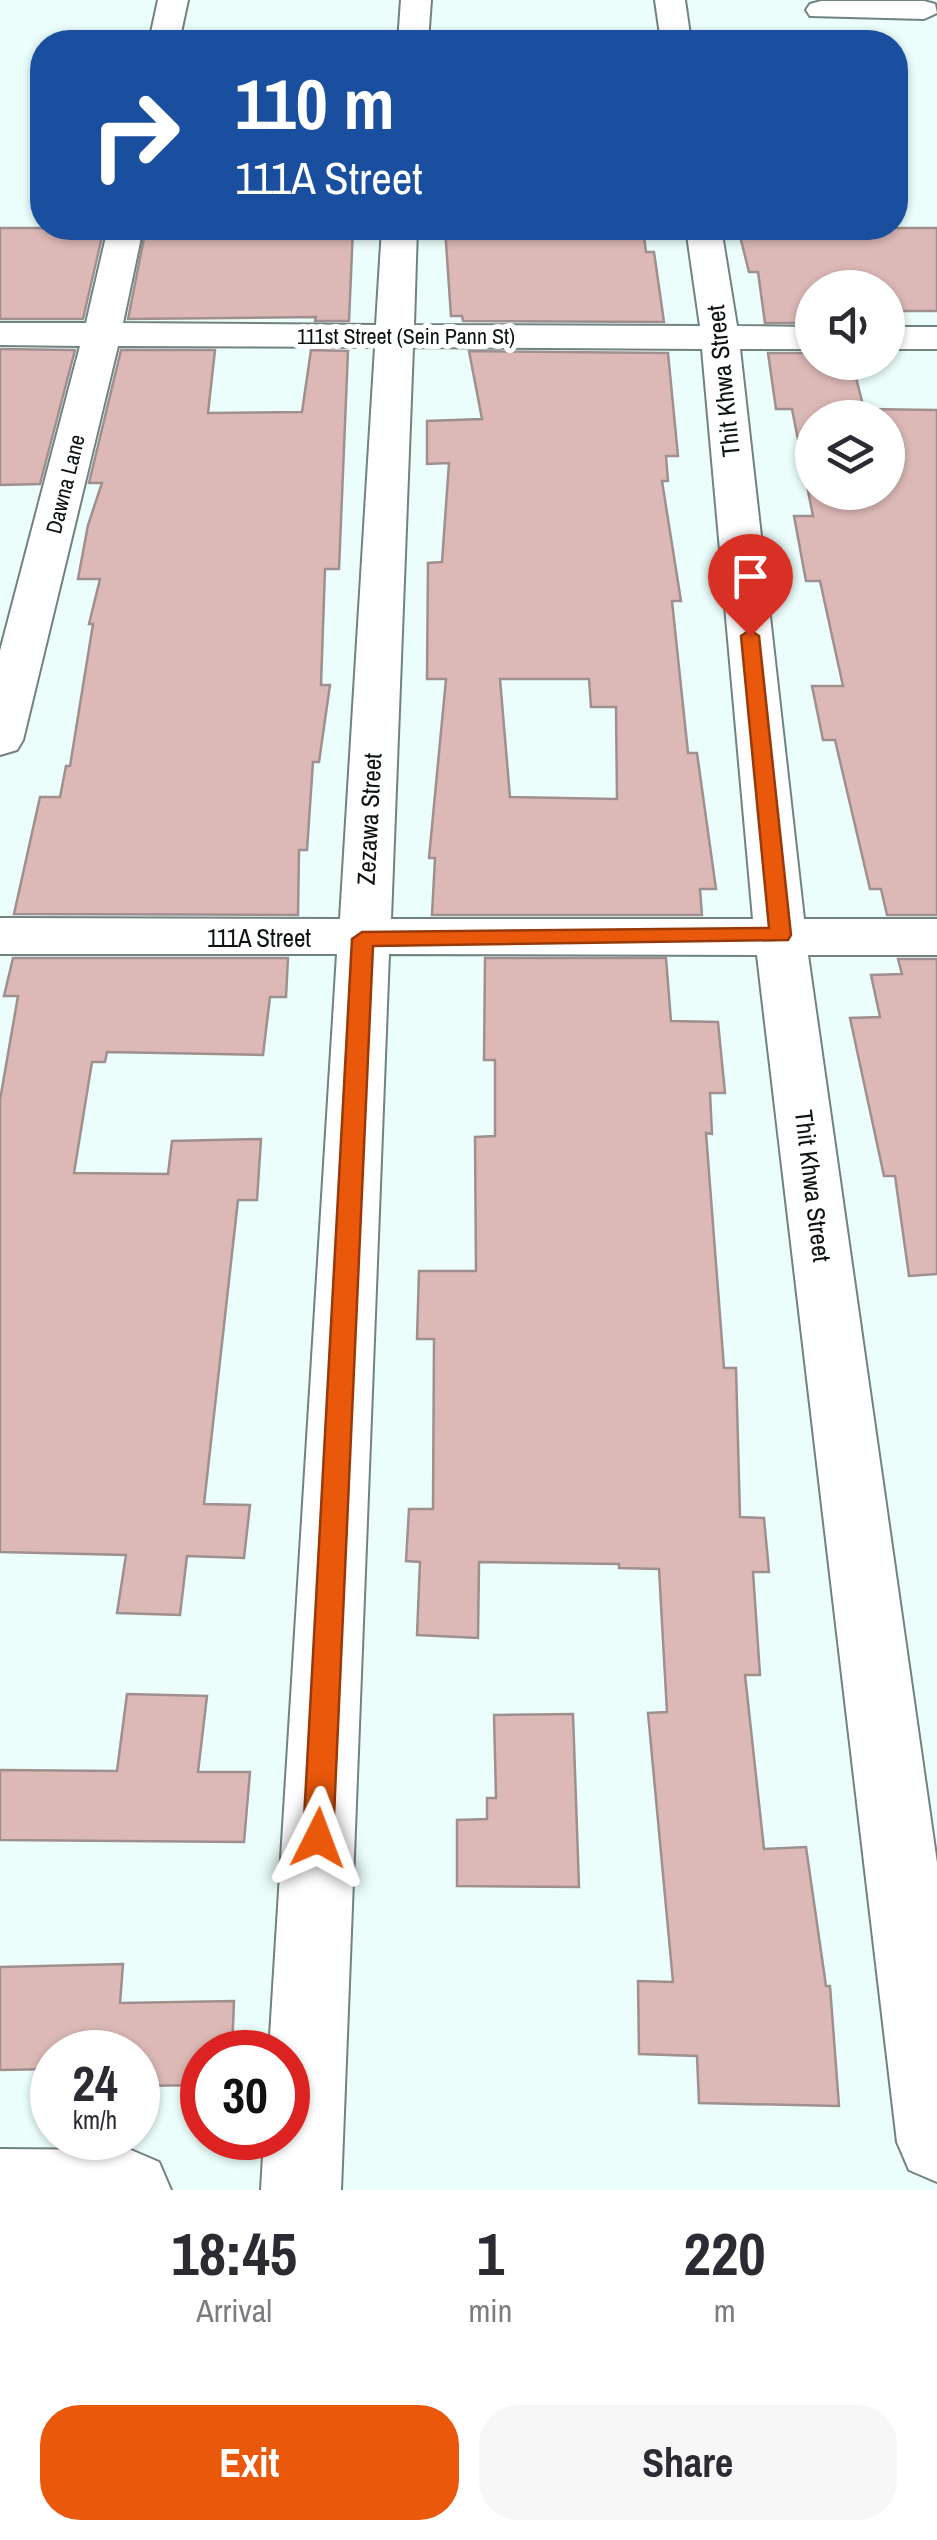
<!DOCTYPE html>
<style>
:root{--surface:#fff;--page:#f7f7f7;--text:#2b2b33;--muted:#7c7c81;--accent:#ea580c}
body{margin:0;font-family:"Archivo Narrow",sans-serif;background:var(--page);color:var(--text);height:100vh;display:flex;flex-direction:column;font-size:38px;white-space:nowrap}
*{box-sizing:border-box;margin:0}
p{font-size:32px;color:var(--muted)}
.icon{flex:none;width:55px;height:55px;fill:none;stroke:currentColor;stroke-width:2;stroke-linecap:round;stroke-linejoin:round}
.map{position:relative;height:2190px;overflow:hidden}
.details{display:flex;flex-direction:column;background:var(--surface);flex:1}
.details>*{flex:none}
.guide{position:absolute;left:30px;top:30px;width:878px;height:210px;border-radius:40px;box-shadow:0 2px 8px #0004;background:#1a4fa0;color:#fff;overflow:hidden}
.controls{position:absolute;left:795px;top:270px;display:grid;gap:20px}
.controls a{display:grid;place-items:center;width:110px;height:110px;border-radius:50%;background:var(--surface);box-shadow:0 2px 8px #0004;font-size:50px}
.speed{position:absolute;left:30px;top:2030px;display:flex;gap:20px;font-size:50px;font-weight:700;text-align:center}
.speed>*{display:grid;place-content:center;width:130px;height:130px;border-radius:50%;background:var(--surface);box-shadow:0 2px 8px #0004;line-height:1}
.speed small{font-size:25px;font-weight:400}
.speed .limit{border:15px solid #d22;background:#fff;color:#111}
.pin{position:absolute;display:grid;place-items:center;width:85px;height:85px;color:#fff;margin:-102px -42px;border-radius:50% 50% 50% 0;rotate:-45deg;box-shadow:0 0 10px #0007}
.pin .icon{rotate:45deg}
.me{position:absolute;width:110px;margin:-55px;rotate:3deg;stroke-linejoin:round;filter:drop-shadow(0 0 8px #0008)}
.turn{display:flex;align-items:center;gap:35px;height:210px;padding:0 40px;font-size:45px}
.turn .icon{width:130px;height:130px;stroke-width:2.5}
.turn b{display:block;font-size:70px;line-height:85px}
.eta{display:flex;justify-content:space-evenly;align-items:center;height:170px;text-align:center}
.eta b{font-size:60px;font-weight:700;line-height:70px}
.cta{display:flex;gap:20px;margin-top:auto;padding:20px 40px}
.cta a{flex:1;height:115px;border-radius:40px;background:var(--accent);color:#fff;font-size:40px;font-weight:700;line-height:115px;text-align:center}
.cta a+a{background:var(--page);color:var(--text)}
.map>svg:first-child{display:block}
.building{fill:#dcb9b6;stroke:#9f8f8e;stroke-width:2.5;fill-rule:evenodd}
.lines{fill:none;stroke-linecap:round;stroke-linejoin:round}
.minor-casing{stroke:#71827f;stroke-width:4}
.minor{fill:#fff;fill-rule:evenodd}
.route{fill:#ea580c;stroke:#983908;stroke-width:2.5}
.labels{text-anchor:middle;stroke-width:10;stroke-linejoin:round;paint-order:stroke}
.far-street-label{font-size:22px;fill:#0d1313;stroke:#fff}
.street-label{font-size:25px;fill:#0d1313;stroke:#fff}
</style>
<div class="map">
<svg width="937" height="2190" viewBox="0 0 937 2190">
<rect width="100%" height="100%" fill="#ebfefb"/>
<g class="building">
<polygon points="0,228 104,228 83,319 0,319"/>
<polygon points="146,228 353,228 349,321 315,321 316,317 128,319"/>
<polygon points="445,228 643,228 646,252 654,252 664,322 463,321 462,316 451,316"/>
<polygon points="738,228 937,228 937,311 888,311 888,288 812,288 812,323 765,323 758,272 749,272"/>
<polygon points="0,349 75,350 40,484 0,485"/>
<polygon points="121,350 215,350 208,413 302,412 311,350 348,351 339,569 325,569 321,685 330,685 319,762 313,762 307,850 299,850 298,915 14,914 40,797 60,797 66,766 70,766 93,624 89,624 100,579 78,579 88,525 102,483 89,483"/>
<path d="M469,351L668,353L678,456H666L668,481H662L681,601H672L688,753H697L716,889H700L702,915H432L435,858H429L446,679H427L428,563L442,562L449,463L427,464V421L482,419ZM500,679H589L591,707H616L617,799L510,797Z"/>
<path d="M768,353H812V362H852L864,409L937,410V915H887L881,889H870L835,740H823L812,686H843L820,581H806L794,516H813L792,409H776ZM812,418H888V492H812Z"/>
<polygon points="13,958 288,958 286,997 270,997 263,1055 107,1052 105,1062 92,1062 74,1173 168,1174 172,1141 261,1139 257,1200 238,1200 204,1504 250,1505 244,1558 187,1556 180,1615 117,1613 126,1555 0,1552 0,1100 18,996 4,996"/>
<polygon points="485,958 666,958 671,1021 718,1022 725,1093 710,1093 712,1134 706,1133 724,1368 736,1368 740,1517 764,1518 769,1572 753,1572 760,1675 745,1675 764,1849 806,1847 826,1986 830,1986 839,2106 699,2103 697,2056 639,2054 638,1981 673,1982 648,1713 667,1712 659,1569 619,1568 619,1564 479,1562 478,1638 417,1635 420,1562 406,1561 409,1509 433,1509 434,1339 417,1339 419,1271 476,1271 475,1137 495,1136 495,1060 484,1060"/>
<polygon points="898,959 937,959 937,1274 909,1276 895,1176 884,1176 850,1018 880,1017 871,975 902,974"/>
<polygon points="127,1694 207,1696 198,1772 250,1772 244,1842 0,1840 0,1770 117,1771"/>
<polygon points="573,1714 579,1887 457,1886 457,1820 487,1819 487,1798 496,1798 494,1715"/>
<polygon points="123,1964 120,2003 234,2001 232,2052 202,2052 202,2085 138,2086 138,2052 52,2052 52,2069 0,2070 0,1967"/>
</g>
<g class="lines">
<defs>
<g id="minor">
<polygon points="158,0 188,0 179,42 149,42"/>
<polygon points="401,0 431,0 428,42 398,42"/>
<polygon points="655,0 685,0 691,42 661,42"/>
<polygon points="821,1 924,1 935,4 937,13 924,19 810,16 806,10 810,4"/>
<path d="M108,228H143L123,323L376,325L382,228H417L414,325L700,326L686,228H721L737,326L812,327V349H740L804,919H937V955H808L937,1863V2182L909,2170L897,2142L757,955L389,954L341,2190H261L264,2138H288V2052H269L337,954H0V918L340,919L375,347L118,346L23,740L17,750L0,755V651L80,346L0,345V323H86ZM413,347L702,349L753,919H391Z"/>
<rect x="888" y="327" width="49" height="22"/>
<polygon points="0,2149 131,2150 159,2162 171,2190 0,2190"/>
</g>
</defs>
<use href="#minor" class="minor-casing"/>
<use href="#minor" class="minor"/>
</g>
<polygon class="route" points="750,630 759,636 791,935 788,940 373,946 333,1838 329,1849 318,1853 308,1849 303,1838 352,939 362,932 769,928 741,636"/>
<g class="labels">
<g class="far-street-label">
<text x="406" y="344">111st Street (Sein Pann St)</text>
<text transform="translate(65 484) rotate(-76)" y="8">Dawna Lane</text>
</g>
<g class="street-label">
<text transform="translate(723 381) rotate(-96)" y="9">Thit Khwa Street</text>
<text transform="translate(369 819) rotate(-87)" y="9">Zezawa Street</text>
<text x="259" y="947">111A Street</text>
<text transform="translate(813 1186) rotate(83)" y="9">Thit Khwa Street</text>
</g>
</g>
</svg>
<div class="controls">
<a><svg class="icon" aria-label="sound" viewBox="0 0 24 24"><path d="M4 9h4l5-4v14l-5-4H4zM17 9q2 3 0 6"/></svg></a>
<a><svg class="icon" aria-label="layers" viewBox="0 0 24 24"><path d="M12 4l9 5-9 5-9-5zM3 14l9 5 9-5"/></svg></a>
</div>
<div class="speed"><div>24<small>km/h</small></div><div class="limit">30</div></div>
<div class="pin" style="left:750px;top:636px;background:#d93025"><svg class="icon" aria-label="arrive" viewBox="0 0 24 24"><path d="M6 21V4h12l-3 4 3 4H6"/></svg></div>
<svg class="me" style="left:318px;top:1838px" viewBox="-20 -20 40 40"><path d="M0-17L14 15 0 8-14 15z" fill="#ea580c" stroke="#fff" stroke-width="4"/></svg>
<div class="guide">
<div class="turn"><svg class="icon" aria-label="right" viewBox="0 0 24 24"><path d="M7 20v-9h11M14 6l5 5-5 5"/></svg><div><b>110 m</b>111A Street</div></div>
</div>
</div>
<section class="details">
<div class="eta">
<div><b>18:45</b><p>Arrival</p></div>
<div><b>1</b><p>min</p></div>
<div><b>220</b><p>m</p></div>
</div>
<div class="cta"><a>Exit</a><a>Share</a></div>
</section>
